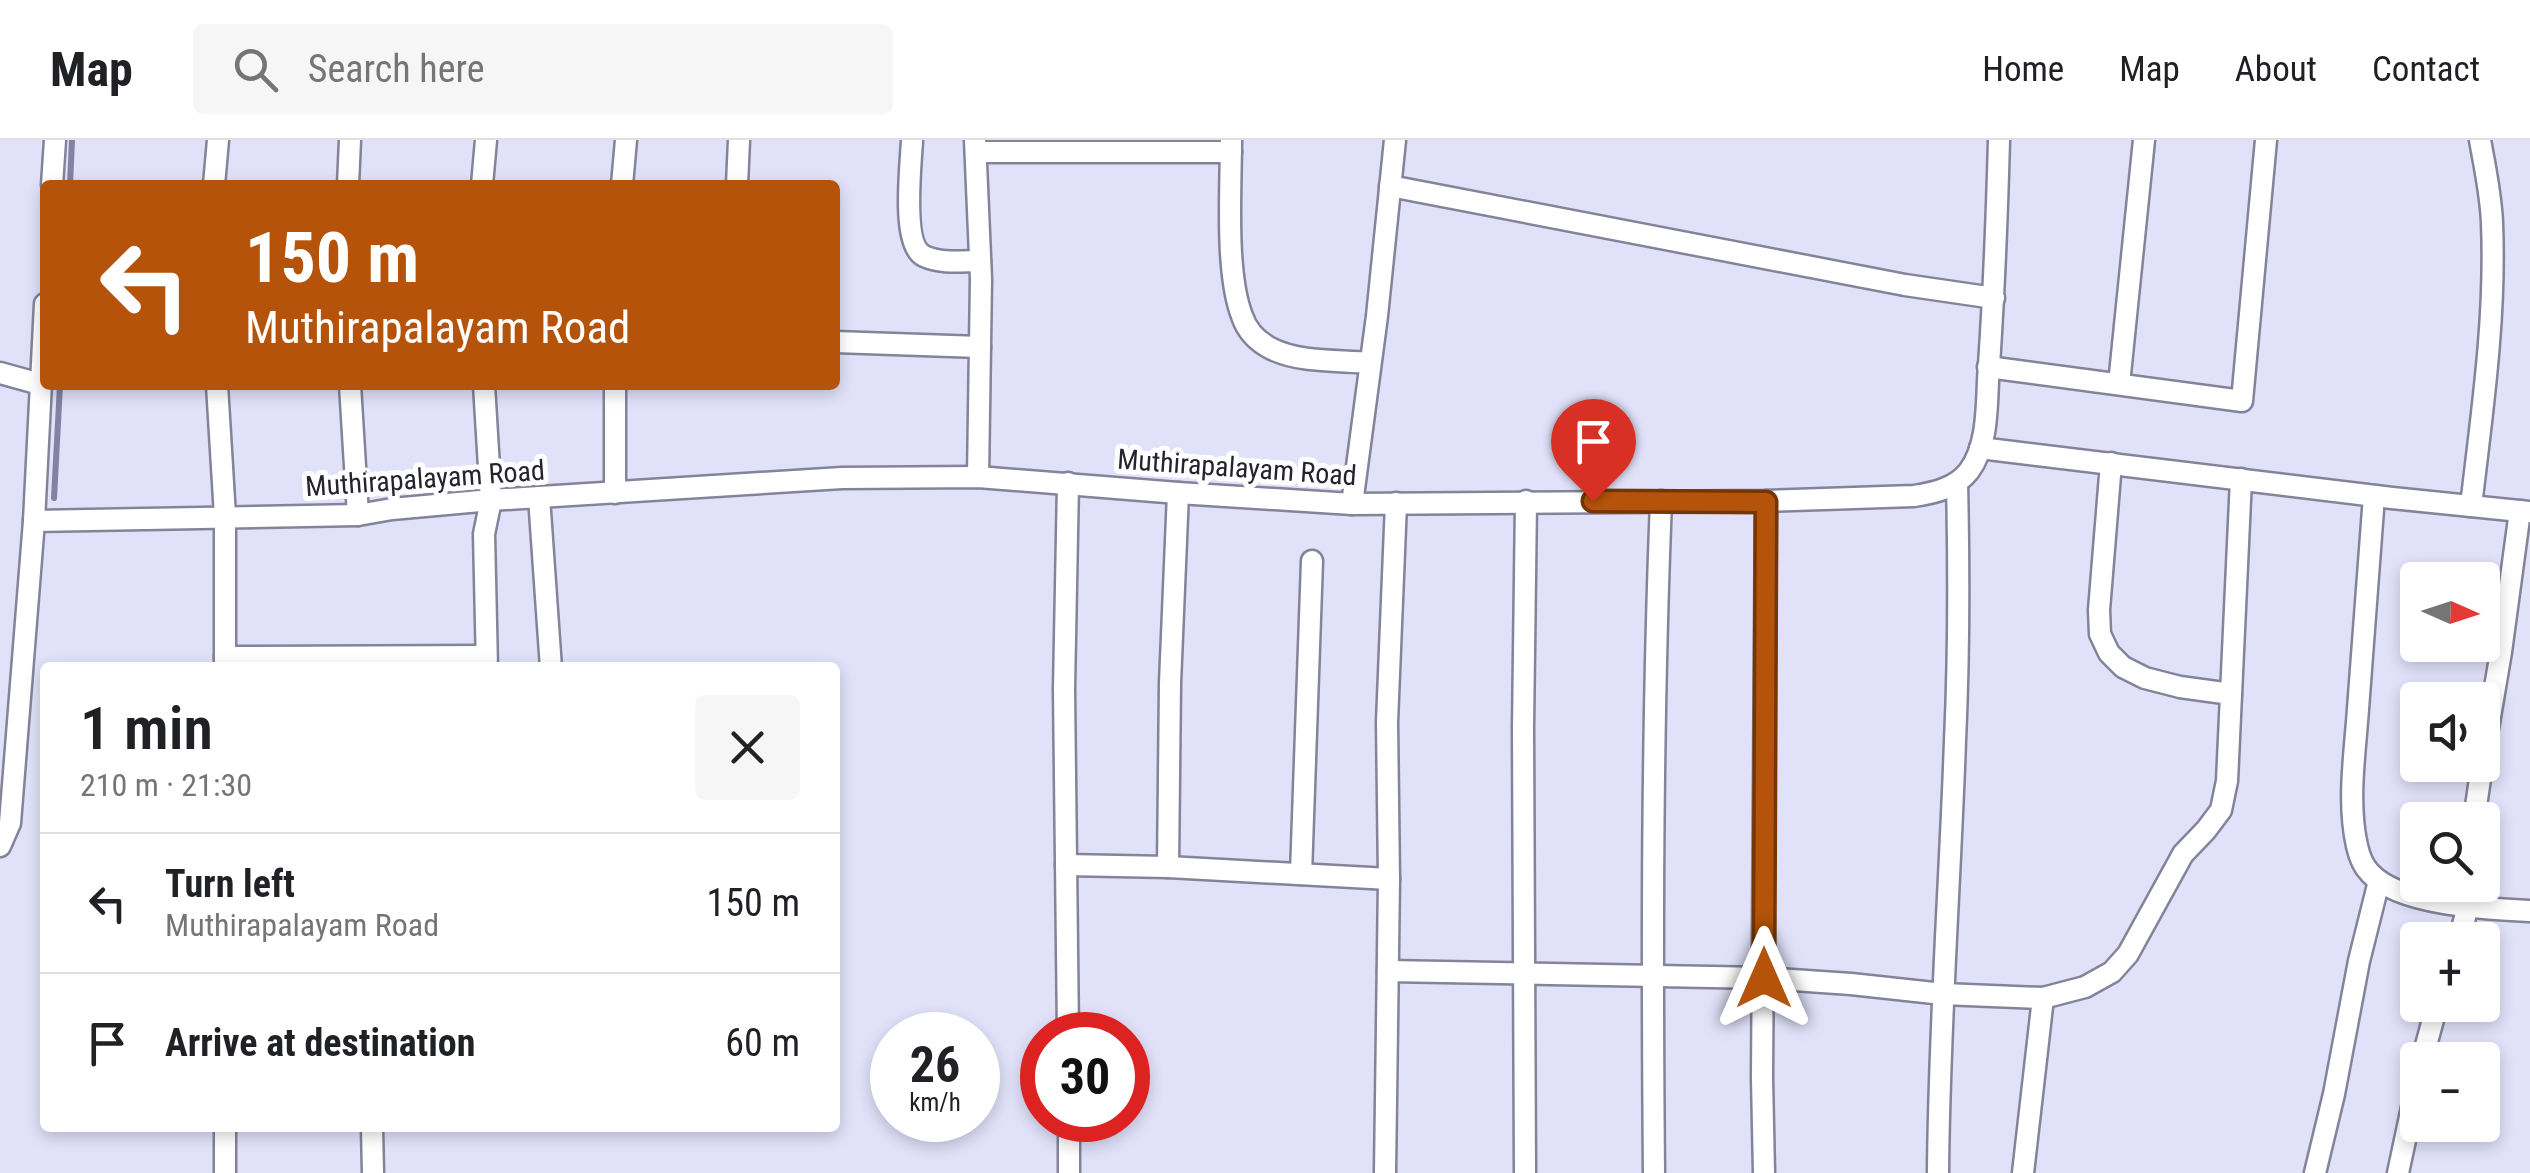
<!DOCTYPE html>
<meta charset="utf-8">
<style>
:root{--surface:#fff;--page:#f6f6f6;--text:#202124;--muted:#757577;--line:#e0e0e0}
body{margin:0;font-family:"Roboto Condensed",sans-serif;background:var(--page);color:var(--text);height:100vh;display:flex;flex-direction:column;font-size:38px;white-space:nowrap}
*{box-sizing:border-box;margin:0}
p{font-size:32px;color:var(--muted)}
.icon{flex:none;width:55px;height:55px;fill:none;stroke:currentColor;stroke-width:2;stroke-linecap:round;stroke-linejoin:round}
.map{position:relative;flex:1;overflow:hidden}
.drawer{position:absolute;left:40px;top:522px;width:800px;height:470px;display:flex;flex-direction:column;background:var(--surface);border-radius:10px;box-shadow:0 5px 15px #0003}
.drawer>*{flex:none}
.banner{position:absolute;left:40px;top:40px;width:800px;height:210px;border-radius:10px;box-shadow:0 5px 15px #0003;background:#b45309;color:#fff;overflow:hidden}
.needle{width:65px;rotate:93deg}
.buttons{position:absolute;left:2400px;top:422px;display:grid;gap:20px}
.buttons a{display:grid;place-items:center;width:100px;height:100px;border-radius:10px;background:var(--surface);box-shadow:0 5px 15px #0003;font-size:50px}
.speed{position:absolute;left:870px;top:872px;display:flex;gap:20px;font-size:50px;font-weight:700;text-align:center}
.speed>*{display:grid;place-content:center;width:130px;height:130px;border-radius:50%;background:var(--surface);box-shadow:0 5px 15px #0003;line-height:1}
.speed small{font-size:25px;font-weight:400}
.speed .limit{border:15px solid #d22;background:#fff;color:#111}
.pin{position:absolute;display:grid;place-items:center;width:85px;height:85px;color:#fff;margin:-102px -42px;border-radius:50% 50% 50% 0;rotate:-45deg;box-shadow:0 0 10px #0007}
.pin .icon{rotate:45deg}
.me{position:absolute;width:110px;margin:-55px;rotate:0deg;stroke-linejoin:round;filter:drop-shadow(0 0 8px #0008)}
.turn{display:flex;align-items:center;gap:35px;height:210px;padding:0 40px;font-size:45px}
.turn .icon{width:130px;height:130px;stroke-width:2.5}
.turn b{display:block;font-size:70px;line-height:85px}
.round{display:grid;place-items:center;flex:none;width:105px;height:105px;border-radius:10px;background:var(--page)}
.summary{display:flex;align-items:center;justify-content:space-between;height:170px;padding:0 40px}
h1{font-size:60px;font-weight:600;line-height:75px}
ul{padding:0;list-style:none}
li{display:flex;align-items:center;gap:30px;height:140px;padding:0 40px;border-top:2px solid var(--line)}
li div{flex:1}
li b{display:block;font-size:38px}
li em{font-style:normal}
header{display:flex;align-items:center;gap:60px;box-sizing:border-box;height:140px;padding:0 50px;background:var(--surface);border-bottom:2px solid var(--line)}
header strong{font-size:48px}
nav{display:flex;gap:55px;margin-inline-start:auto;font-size:35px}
.search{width:700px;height:90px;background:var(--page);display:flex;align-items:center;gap:25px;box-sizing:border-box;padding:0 35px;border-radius:10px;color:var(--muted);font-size:38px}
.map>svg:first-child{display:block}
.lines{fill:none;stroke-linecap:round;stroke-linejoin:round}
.stream{stroke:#8382a2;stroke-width:6}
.minor-casing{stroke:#83839a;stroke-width:25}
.minor{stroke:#fff;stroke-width:20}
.route-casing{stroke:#753606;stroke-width:25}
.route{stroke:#b45309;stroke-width:18}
.labels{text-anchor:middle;stroke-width:10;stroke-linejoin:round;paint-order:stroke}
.street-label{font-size:28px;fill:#25242e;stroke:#fff}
</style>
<header>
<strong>Map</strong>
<div class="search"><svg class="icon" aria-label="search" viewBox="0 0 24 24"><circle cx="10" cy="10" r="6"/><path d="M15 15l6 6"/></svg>Search here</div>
<nav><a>Home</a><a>Map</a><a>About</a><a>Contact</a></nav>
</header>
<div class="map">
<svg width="2530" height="1033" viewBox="0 0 2530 1033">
<rect width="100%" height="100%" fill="#e1e1fa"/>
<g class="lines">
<g class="stream">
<polyline points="70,45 72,0"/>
<polyline points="54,358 60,245"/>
</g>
<defs>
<g id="minor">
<path d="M912,0C911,24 901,105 924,116C941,124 962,121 980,121"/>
<polyline points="975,0 981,139 978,337"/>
<path d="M1231,0C1231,48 1225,132 1242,176C1247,191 1258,202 1272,209C1300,223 1340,220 1370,223"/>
<polyline points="976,12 1231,12"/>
<polyline points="52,45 55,0"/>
<polyline points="214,45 218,0"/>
<polyline points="348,45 350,0"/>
<polyline points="482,45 486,0"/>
<polyline points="622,45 626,0"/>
<polyline points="737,45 739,0"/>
<polyline points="1390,46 1905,145 1994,158"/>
<polyline points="835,202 980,207"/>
<polyline points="1988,227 2242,261 2266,0"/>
<polyline points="0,233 40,244"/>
<polyline points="2119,244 2144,0"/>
<polyline points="217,245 225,376 225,528"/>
<polyline points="350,245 358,375"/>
<polyline points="484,245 491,360 484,394 487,528"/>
<polyline points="615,245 615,353"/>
<polyline points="1980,308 2392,358 2530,372"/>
<polyline points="2111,323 2099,470 2100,494 2109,513 2123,527 2145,538 2180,547 2231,554"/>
<path d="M2374,356C2368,427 2363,498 2358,569C2355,613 2347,662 2357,706C2359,715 2363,726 2370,733C2399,765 2488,769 2530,771"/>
<polyline points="539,357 551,528"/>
<polyline points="1352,364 1377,176 1395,0"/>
<path d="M2471,366C2482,272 2496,178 2492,83C2491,55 2485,28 2480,0"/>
<path d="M34,381L358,375L392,369L491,360L842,338L978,337L1178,353L1352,364L1766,361L1914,356C1934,353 1956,348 1969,331C1990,303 1986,259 1989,225C1994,150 1997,75 1999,0"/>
<polyline points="225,517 486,516"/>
<polyline points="2482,624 2501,512 2520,371"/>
<polyline points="2474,680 2482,625"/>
<polyline points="0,706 10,683 34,381 45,164"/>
<polyline points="1066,725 1168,727 1389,739"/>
<polyline points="1168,727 1170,543 1178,353"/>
<polyline points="1301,734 1312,421"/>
<polyline points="2459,800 2468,766 2469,745"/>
<polyline points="1388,831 1764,838 1851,844 1943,854 2043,858 2085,847 2112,832 2128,814 2183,714 2206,690 2221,670 2227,641 2241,339"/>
<polyline points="1068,895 1064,549 1068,343"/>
<polyline points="2422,920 2437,865"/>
<polyline points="1069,980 1069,1033"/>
<polyline points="372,988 373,1033"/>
<polyline points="225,1033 225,988"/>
<polyline points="1385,1033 1389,739 1387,582 1396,363"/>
<polyline points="1525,1033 1523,588 1526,361"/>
<path d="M1654,1033C1652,809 1652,585 1661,361"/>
<polyline points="1764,1033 1762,938 1766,361"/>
<path d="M1938,1033C1939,889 1950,745 1955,601C1959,515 1959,429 1957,343"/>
<polyline points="2023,1033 2043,858"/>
<polyline points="2315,1033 2334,954 2359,821 2379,741"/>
<polyline points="2398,1033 2418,939"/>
</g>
</defs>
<use href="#minor" class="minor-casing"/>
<use href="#minor" class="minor"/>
</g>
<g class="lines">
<defs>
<polyline id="route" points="1593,361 1766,362 1764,838"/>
</defs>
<use href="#route" class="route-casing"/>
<use href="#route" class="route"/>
</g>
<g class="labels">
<g class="street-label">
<text transform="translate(1237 327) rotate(4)" y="10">Muthirapalayam Road</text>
<text transform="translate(425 338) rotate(-4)" y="10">Muthirapalayam Road</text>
</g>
</g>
</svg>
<div class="buttons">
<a><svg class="needle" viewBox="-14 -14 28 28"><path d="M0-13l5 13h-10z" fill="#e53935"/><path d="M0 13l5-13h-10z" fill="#757577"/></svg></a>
<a><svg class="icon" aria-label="sound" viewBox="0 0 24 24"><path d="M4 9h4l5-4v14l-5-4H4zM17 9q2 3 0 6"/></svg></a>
<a><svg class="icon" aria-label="search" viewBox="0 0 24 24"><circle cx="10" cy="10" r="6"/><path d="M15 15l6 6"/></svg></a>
<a>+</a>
<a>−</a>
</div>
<div class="speed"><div>26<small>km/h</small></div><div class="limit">30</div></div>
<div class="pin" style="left:1593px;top:361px;background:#d93025"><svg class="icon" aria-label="arrive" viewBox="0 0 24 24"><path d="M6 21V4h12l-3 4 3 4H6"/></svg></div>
<svg class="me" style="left:1764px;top:838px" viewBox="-20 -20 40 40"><path d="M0-17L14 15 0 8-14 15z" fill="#b45309" stroke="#fff" stroke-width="4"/></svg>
<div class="banner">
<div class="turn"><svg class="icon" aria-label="left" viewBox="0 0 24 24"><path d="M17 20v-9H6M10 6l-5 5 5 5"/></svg><div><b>150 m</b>Muthirapalayam Road</div></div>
</div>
<section class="drawer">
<div class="summary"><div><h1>1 min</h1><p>210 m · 21:30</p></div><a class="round"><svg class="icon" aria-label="close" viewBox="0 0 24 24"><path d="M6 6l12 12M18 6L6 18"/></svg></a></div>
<ul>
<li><svg class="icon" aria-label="left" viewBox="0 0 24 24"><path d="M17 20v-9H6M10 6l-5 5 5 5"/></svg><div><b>Turn left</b><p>Muthirapalayam Road</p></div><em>150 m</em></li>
<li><svg class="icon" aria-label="arrive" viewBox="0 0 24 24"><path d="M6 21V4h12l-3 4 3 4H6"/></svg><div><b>Arrive at destination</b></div><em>60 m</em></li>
</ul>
</section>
</div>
